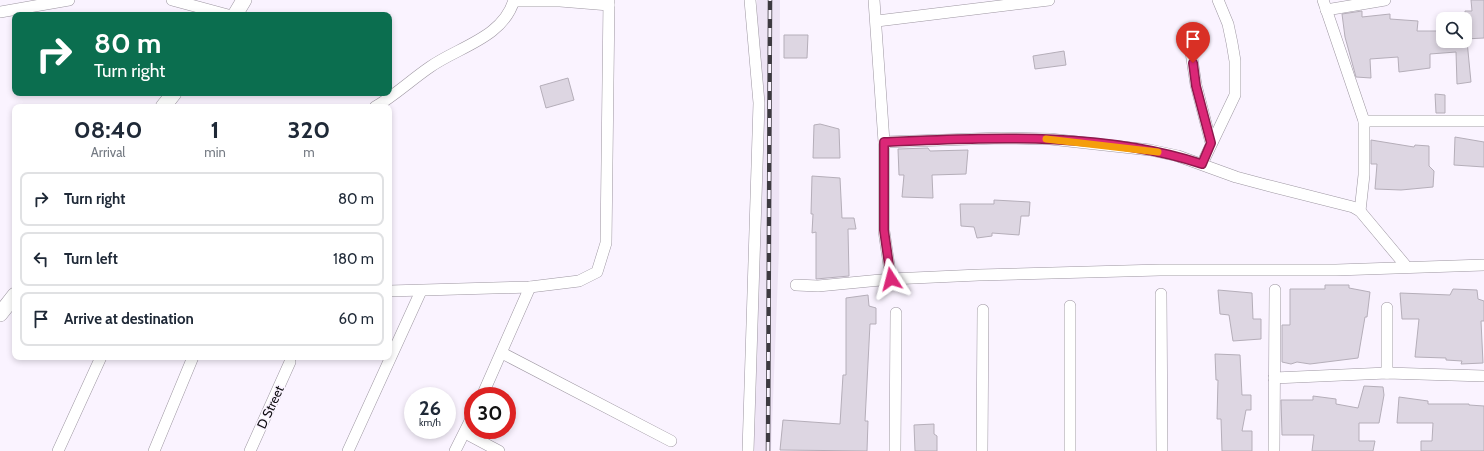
<!DOCTYPE html>
<style>
:root{--surface:#fff;--page:#f2f2f3;--text:#1f2937;--muted:#747a83;--line:#e0e1e3}
body{margin:0;font-family:Cabin,sans-serif;background:var(--page);color:var(--text);height:100vh;display:flex;flex-direction:column;font-size:15px;white-space:nowrap}
*{box-sizing:border-box;margin:0}
p{font-size:13px;color:var(--muted)}
.icon{flex:none;width:22px;height:22px;fill:none;stroke:currentColor;stroke-width:2;stroke-linecap:round;stroke-linejoin:round}
.map{position:relative;flex:1;overflow:hidden}
.panel{position:absolute;left:12px;top:104px;width:380px;height:256px;display:flex;flex-direction:column;background:var(--surface);border-radius:8px;box-shadow:0 2px 6px #0003}
.panel>*{flex:none}
.banner{position:absolute;left:12px;top:12px;width:380px;height:84px;border-radius:8px;box-shadow:0 2px 6px #0003;background:#0b6e4f;color:#fff;overflow:hidden}
.buttons{position:absolute;left:1436px;top:12px;display:grid;gap:8px}
.buttons a{display:grid;place-items:center;width:36px;height:36px;border-radius:8px;background:var(--surface);box-shadow:0 2px 6px #0003;font-size:20px}
.speed{position:absolute;left:404px;top:387px;display:flex;gap:8px;font-size:20px;font-weight:700;text-align:center}
.speed>*{display:grid;place-content:center;width:52px;height:52px;border-radius:50%;background:var(--surface);box-shadow:0 2px 6px #0003;line-height:1}
.speed small{font-size:10px;font-weight:400}
.speed .limit{border:6px solid #d22;background:#fff;color:#111}
.pin{position:absolute;display:grid;place-items:center;width:34px;height:34px;color:#fff;margin:-41px -17px;border-radius:50% 50% 50% 0;rotate:-45deg;box-shadow:0 0 4px #0007}
.pin .icon{rotate:45deg}
.me{position:absolute;width:44px;margin:-22px;rotate:351deg;stroke-linejoin:round;filter:drop-shadow(0 0 3px #0008)}
.turn{display:flex;align-items:center;gap:14px;height:84px;padding:0 16px;font-size:18px}
.turn .icon{width:52px;height:52px;stroke-width:2.5}
.turn b{display:block;font-size:28px;line-height:34px}
.eta{display:flex;justify-content:space-evenly;align-items:center;height:68px;text-align:center}
.eta b{font-size:24px;font-weight:800;line-height:28px}
ul{padding:0;list-style:none}
li{display:flex;align-items:center;gap:12px;height:54px;margin:0 8px 6px;padding:0 8px;border:2px solid var(--line);border-radius:8px}
li div{flex:1}
li b{display:block;font-size:15px}
li em{font-style:normal}
.map>svg:first-child{display:block}
.built{fill:#eee4f5}
.building{fill:#ddd6e2;stroke:#b5aeb9}
.lines{fill:none;stroke-linecap:round;stroke-linejoin:round}
.street-casing{stroke:#9d96a1;stroke-width:12}
.secondary-casing{stroke:#9d96a1;stroke-width:16}
.street{stroke:#fff;stroke-width:11}
.secondary{stroke:#fff;stroke-width:15}
.rail-casing{stroke:#3d3a40;stroke-width:4.5}
.rail{stroke:#faf3ff;stroke-width:3;stroke-dasharray:9;stroke-linecap:butt}
.route-casing{stroke:#8e194d;stroke-width:10}
.route{stroke:#db2777;stroke-width:7}
.slow{stroke:#f59e0b;stroke-width:7}
.labels{text-anchor:middle;stroke-width:3;stroke-linejoin:round;paint-order:stroke}
.street-label{font-size:13px;fill:#0f0d11;stroke:#faf3ff}
</style>
<div class="map">
<svg width="1484" height="451" viewBox="0 0 1484 451">
<rect width="100%" height="100%" fill="#faf3ff"/>
<polygon class="built" points="757,0 780,0 779,250 771,451 748,451 756,241"/>
<g class="building">
<polygon points="1471,0 1484,0 1484,38 1465,39 1465,11 1472,11"/>
<polygon points="1362,11 1362,17 1390,14 1390,19 1418,21 1417,31 1443,31 1443,41 1467,41 1471,82 1457,84 1456,52 1430,54 1430,68 1399,72 1398,57 1370,59 1371,78 1356,77 1345,37 1342,14"/>
<polygon points="784,35 808,35 807,58 784,58"/>
<polygon points="1064,51 1066,65 1035,69 1033,56"/>
<polygon points="568,78 574,100 546,108 540,86"/>
<polygon points="1435,94 1445,95 1445,113 1436,113"/>
<polygon points="820,124 839,129 840,158 813,158 814,125"/>
<polygon points="1455,137 1484,142 1484,167 1454,165"/>
<polygon points="1371,140 1414,147 1415,145 1429,146 1429,166 1434,171 1433,187 1401,190 1375,189 1377,164 1371,164"/>
<polygon points="928,148 930,151 968,150 966,174 932,175 933,198 902,197 904,175 899,175 898,149"/>
<polygon points="812,176 840,178 842,218 854,218 856,229 848,229 849,276 816,279 816,232 812,233 813,214 811,214"/>
<polygon points="994,200 1030,202 1029,216 1021,216 1019,235 992,233 992,236 977,238 974,227 961,226 960,204 994,204"/>
<polygon points="1325,285 1349,285 1349,288 1370,292 1367,317 1365,317 1358,358 1310,364 1297,362 1291,364 1282,362 1282,325 1290,325 1290,289 1325,289"/>
<polygon points="1453,289 1477,290 1478,299 1484,301 1484,321 1481,321 1483,363 1461,364 1462,361 1446,360 1446,358 1415,357 1419,319 1402,319 1400,293 1450,295"/>
<polygon points="1218,290 1252,293 1253,319 1261,319 1261,339 1233,341 1229,315 1220,314"/>
<polygon points="868,295 869,306 876,308 876,324 870,324 865,421 868,421 867,451 780,450 783,420 840,424 843,375 846,375 846,298"/>
<polygon points="1215,354 1240,355 1242,395 1251,395 1251,410 1246,410 1242,431 1252,431 1252,451 1222,451 1221,419 1217,419 1218,380 1216,380"/>
<polygon points="1364,386 1383,387 1384,395 1379,423 1359,423 1359,441 1375,441 1373,451 1312,451 1314,435 1282,435 1281,400 1313,400 1313,396 1336,399 1336,404 1358,408"/>
<polygon points="1399,397 1428,401 1428,404 1469,404 1469,405 1484,406 1484,451 1421,451 1421,441 1432,441 1433,423 1397,423"/>
<polygon points="934,424 934,434 937,436 937,451 915,451 914,425"/>
</g>
<g class="lines">
<defs>
<g id="street">
<polyline points="172,0 228,15"/>
<polyline points="874,0 884,142 884,231 891,279"/>
<polyline points="1323,0 1364,121 1364,175 1360,211"/>
<polyline points="514,1 560,1 609,5"/>
<polyline points="1326,10 1385,0"/>
<polyline points="0,12 69,0"/>
<polyline points="877,21 1049,0"/>
<polyline points="1191,52 1196,85 1211,143"/>
<path d="M375,107C394,96 411,80 430,67C458,47 503,38 514,0"/>
<polyline points="1364,121 1484,121"/>
<polyline points="884,142 1001,138 1050,139 1150,150 1178,156 1236,177 1266,185 1353,207 1360,211 1406,266"/>
<polyline points="1202,164 1235,95 1235,61 1232,43 1228,24 1218,0"/>
<polyline points="796,285 818,286 891,279 979,275 1160,270 1336,270 1484,265"/>
<polyline points="389,291 530,287 579,281 597,272 606,243 609,0"/>
<polyline points="1161,294 1162,451"/>
<polyline points="1070,306 1070,451"/>
<polyline points="1387,308 1387,373"/>
<polyline points="502,353 671,441"/>
<polyline points="1274,378 1387,373 1484,376"/>
<polyline points="482,396 530,287"/>
<polyline points="465,433 499,451"/>
<polyline points="58,451 101,357"/>
<polyline points="154,451 193,357"/>
<polyline points="250,451 290,362"/>
<polyline points="348,451 421,291"/>
<polyline points="455,451 473,415"/>
<polyline points="748,451 759,103 750,0"/>
<polyline points="895,451 896,313"/>
<polyline points="982,451 983,310"/>
<polyline points="1274,451 1275,290"/>
</g>
<g id="secondary">
<polyline points="235,15 244,0"/>
<polyline points="163,107 174,93"/>
<polyline points="0,314 15,295"/>
</g>
</defs>
<use href="#street" class="street-casing"/>
<use href="#secondary" class="secondary-casing"/>
<use href="#street" class="street"/>
<use href="#secondary" class="secondary"/>
<defs>
<polyline id="rail" points="768,451 770,0"/>
</defs>
<use href="#rail" class="rail-casing"/>
<use href="#rail" class="rail"/>
</g>
<g class="lines">
<defs>
<path id="route" d="M891,279L884,230V142C988,138 1102,131 1202,164L1211,143L1196,86L1193,63"/>
</defs>
<use href="#route" class="route-casing"/>
<use href="#route" class="route"/>
<polyline class="slow" points="1046,139 1158,152"/>
</g>
<g class="labels">
<g class="street-label">
<text transform="translate(270 407) rotate(-65)" y="5">D Street</text>
</g>
</g>
</svg>
<div class="buttons">
<a><svg class="icon" aria-label="search" viewBox="0 0 24 24"><circle cx="10" cy="10" r="6"/><path d="M15 15l6 6"/></svg></a>
</div>
<div class="speed"><div>26<small>km/h</small></div><div class="limit">30</div></div>
<div class="pin" style="left:1193px;top:63px;background:#d93025"><svg class="icon" aria-label="arrive" viewBox="0 0 24 24"><path d="M6 21V4h12l-3 4 3 4H6"/></svg></div>
<svg class="me" style="left:891px;top:279px" viewBox="-20 -20 40 40"><path d="M0-17L14 15 0 8-14 15z" fill="#db2777" stroke="#fff" stroke-width="4"/></svg>
<div class="banner">
<div class="turn"><svg class="icon" aria-label="right" viewBox="0 0 24 24"><path d="M7 20v-9h11M14 6l5 5-5 5"/></svg><div><b>80 m</b>Turn right</div></div>
</div>
<section class="panel">
<div class="eta">
<div><b>08:40</b><p>Arrival</p></div>
<div><b>1</b><p>min</p></div>
<div><b>320</b><p>m</p></div>
</div>
<ul>
<li><svg class="icon" aria-label="right" viewBox="0 0 24 24"><path d="M7 20v-9h11M14 6l5 5-5 5"/></svg><div><b>Turn right</b></div><em>80 m</em></li>
<li><svg class="icon" aria-label="left" viewBox="0 0 24 24"><path d="M17 20v-9H6M10 6l-5 5 5 5"/></svg><div><b>Turn left</b></div><em>180 m</em></li>
<li><svg class="icon" aria-label="arrive" viewBox="0 0 24 24"><path d="M6 21V4h12l-3 4 3 4H6"/></svg><div><b>Arrive at destination</b></div><em>60 m</em></li>
</ul>
</section>
</div>
